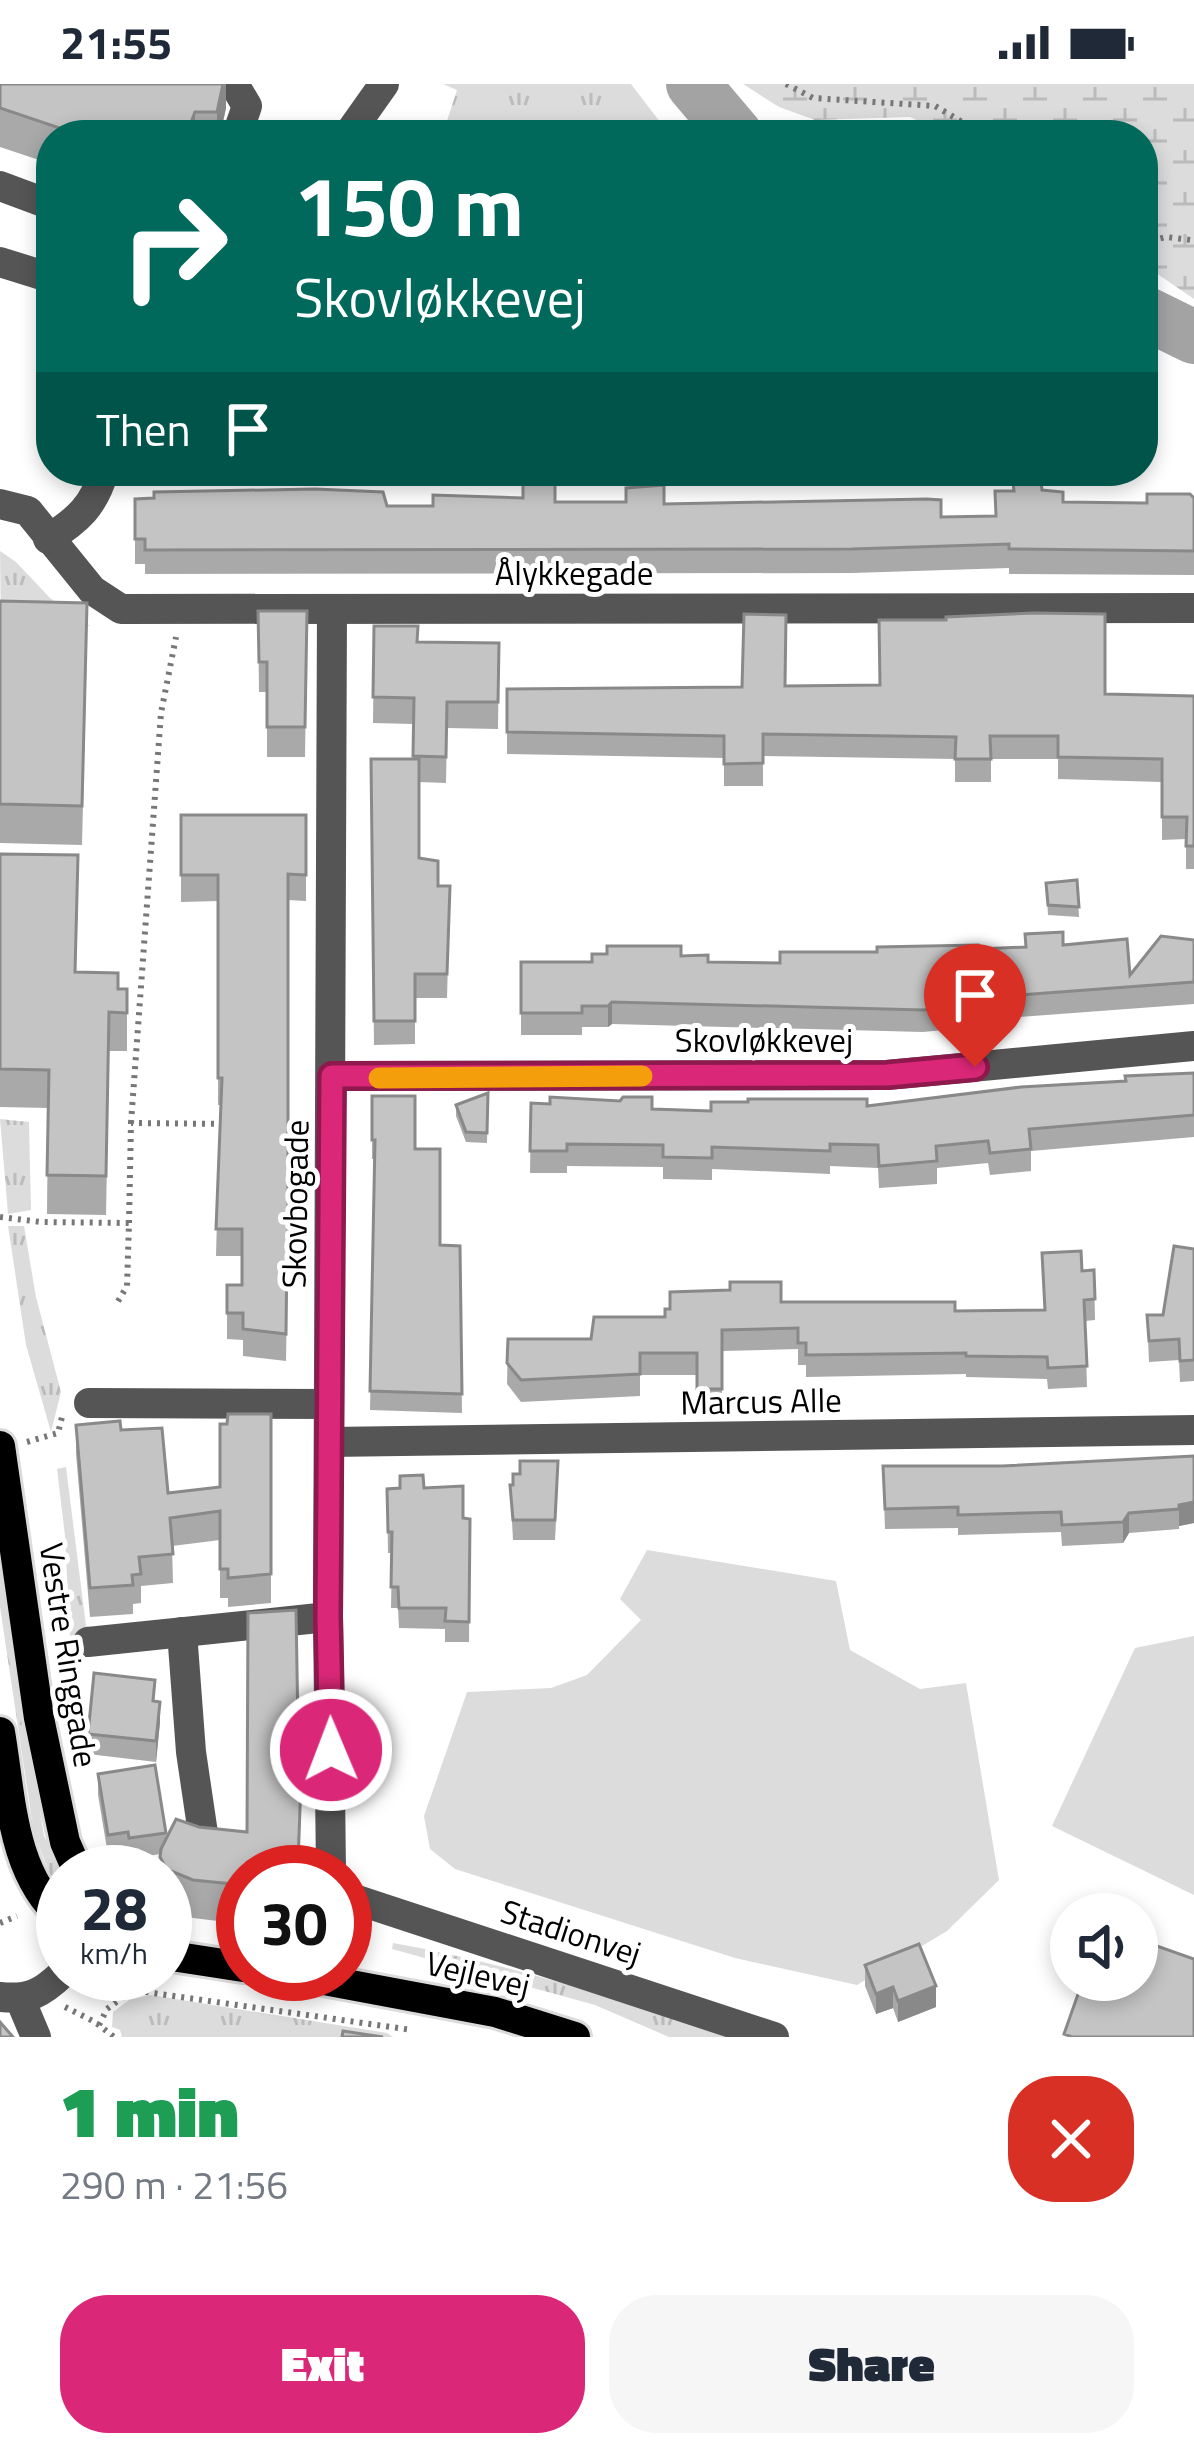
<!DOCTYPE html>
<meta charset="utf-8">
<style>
:root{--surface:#fff;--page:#f6f6f7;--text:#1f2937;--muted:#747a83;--accent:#db2777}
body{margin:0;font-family:"Titillium Web",sans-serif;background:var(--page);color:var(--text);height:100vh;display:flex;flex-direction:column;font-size:45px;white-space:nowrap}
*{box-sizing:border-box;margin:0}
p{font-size:39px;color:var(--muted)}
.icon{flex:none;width:66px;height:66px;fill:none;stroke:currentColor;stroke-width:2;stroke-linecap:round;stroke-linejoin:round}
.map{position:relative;height:1953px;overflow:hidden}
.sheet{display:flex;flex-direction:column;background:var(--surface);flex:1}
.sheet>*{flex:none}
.top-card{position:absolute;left:36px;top:36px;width:1122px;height:366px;border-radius:48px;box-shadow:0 6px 18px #0003;background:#00695c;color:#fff;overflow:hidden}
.fabs{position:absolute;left:1050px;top:1809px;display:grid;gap:24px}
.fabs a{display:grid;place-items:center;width:108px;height:108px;border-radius:50%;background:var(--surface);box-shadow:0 6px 18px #0003;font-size:60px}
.speed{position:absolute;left:36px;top:1761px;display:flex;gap:24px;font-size:60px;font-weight:700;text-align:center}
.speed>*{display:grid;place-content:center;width:156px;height:156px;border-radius:50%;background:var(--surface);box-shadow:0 6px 18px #0003;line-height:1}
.speed small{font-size:30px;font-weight:400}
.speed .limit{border:18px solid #d22;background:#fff;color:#111}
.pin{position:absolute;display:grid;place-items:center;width:102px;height:102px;color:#fff;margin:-123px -51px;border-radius:50% 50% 50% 0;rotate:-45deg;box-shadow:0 0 12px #0007}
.pin .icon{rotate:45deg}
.me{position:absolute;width:132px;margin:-66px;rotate:359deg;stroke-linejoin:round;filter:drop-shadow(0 0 9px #0008)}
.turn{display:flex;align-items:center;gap:42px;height:252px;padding:0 60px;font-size:54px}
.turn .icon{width:156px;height:156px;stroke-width:2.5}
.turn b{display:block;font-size:84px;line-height:102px}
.then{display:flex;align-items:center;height:114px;padding:0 60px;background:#0003;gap:24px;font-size:45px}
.round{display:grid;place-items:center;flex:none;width:126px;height:126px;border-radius:48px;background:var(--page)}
.overview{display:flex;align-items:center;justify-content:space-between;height:204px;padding:0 60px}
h1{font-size:72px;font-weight:800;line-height:90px;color:#1e9e55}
.action{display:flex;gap:24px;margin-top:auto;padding:24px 60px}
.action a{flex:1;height:138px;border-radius:48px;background:var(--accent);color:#fff;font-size:48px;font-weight:800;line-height:138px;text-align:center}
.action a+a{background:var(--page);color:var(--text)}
.status{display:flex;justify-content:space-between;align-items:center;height:84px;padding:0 60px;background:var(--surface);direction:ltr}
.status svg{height:33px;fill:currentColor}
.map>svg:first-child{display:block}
.grass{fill:url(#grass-tufts)}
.wetland{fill:url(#wetland-marsh)}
.pitch{fill:#dcdcdc}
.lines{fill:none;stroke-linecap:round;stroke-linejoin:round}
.river{stroke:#a3a3a3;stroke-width:54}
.major-casing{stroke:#dbdbdb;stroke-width:36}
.path{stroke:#777;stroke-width:6;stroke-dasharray:3 6;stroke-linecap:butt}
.minor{stroke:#555;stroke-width:30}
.major{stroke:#000;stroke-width:30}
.wall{fill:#a9a9a9}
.shaded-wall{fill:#898989}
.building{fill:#c4c4c4;stroke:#898989;stroke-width:3}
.route-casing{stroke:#8e194d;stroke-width:30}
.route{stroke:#db2777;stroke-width:21}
.slow{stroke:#f59e0b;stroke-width:21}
.labels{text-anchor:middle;stroke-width:10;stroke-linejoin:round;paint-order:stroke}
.street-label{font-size:33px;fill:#000;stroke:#fff}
</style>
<div class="status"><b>21:55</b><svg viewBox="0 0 49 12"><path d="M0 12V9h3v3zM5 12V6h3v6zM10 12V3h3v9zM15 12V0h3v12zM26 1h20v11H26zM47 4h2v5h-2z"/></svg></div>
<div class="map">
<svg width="1194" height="1953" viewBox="0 0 1194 1953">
<defs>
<pattern id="grass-tufts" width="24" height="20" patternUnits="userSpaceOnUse" patternTransform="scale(3)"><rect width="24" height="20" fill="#dcdcdc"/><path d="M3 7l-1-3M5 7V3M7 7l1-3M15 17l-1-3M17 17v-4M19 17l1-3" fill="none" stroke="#bbb"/></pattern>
<pattern id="wetland-marsh" width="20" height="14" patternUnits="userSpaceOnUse" patternTransform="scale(3)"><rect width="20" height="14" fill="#dcdcdc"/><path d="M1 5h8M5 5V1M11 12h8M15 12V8" fill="none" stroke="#bbb"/></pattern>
</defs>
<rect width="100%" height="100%" fill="#fff"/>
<g class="grass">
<polygon points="443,0 631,0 670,51 450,51 443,49 457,6"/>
<polygon points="0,467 16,478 50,514 90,542 1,542"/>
<polygon points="0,1035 29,1038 31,1126 8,1130"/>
<polygon points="8,1142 24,1142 36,1213 61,1308 51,1348 26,1261"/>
<polygon points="66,1383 86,1542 113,1546 71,1576 65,1452 57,1385"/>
<polygon points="0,1467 44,1752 63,1792 63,1805 57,1808 34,1750 0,1523"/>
<path d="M393,1859C510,1880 621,1915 733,1953H669L595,1921L392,1865Z"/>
<polygon points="151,1911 387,1949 393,1953 122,1953 120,1946 112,1943 113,1928 129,1916"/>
</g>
<polygon class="wetland" points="743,0 1194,0 1194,215 1143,180 1143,51 949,51 910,33 815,36 779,23"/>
<g class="pitch">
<polygon points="647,1466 836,1497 850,1566 920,1605 966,1599 999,1796 947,1847 857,1901 735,1874 455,1785 430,1765 424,1732 467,1608 551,1604 587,1591 641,1536 620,1515"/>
<polygon points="1194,1552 1194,1811 1052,1742 1135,1564"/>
</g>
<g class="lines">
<g class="river">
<polyline points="693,0 736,51"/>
<polyline points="1143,228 1194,253"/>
</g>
<defs>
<g id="major">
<polyline points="0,1362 39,1634 65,1758 78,1788"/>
<path d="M0,1648C11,1711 11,1790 63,1834"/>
<polyline points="165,1871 243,1883"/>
<polyline points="292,1890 495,1928 575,1953"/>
</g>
</defs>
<use href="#major" class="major-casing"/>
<g class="path">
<polyline points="786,0 813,14 935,22 984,51"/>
<polyline points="1143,159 1166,153 1191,156 1194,160"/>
<polyline points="131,1039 161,629 176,553"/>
<polyline points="0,1133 41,1138 129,1139 127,1202 117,1219"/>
<polyline points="129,1139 131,1039 227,1040"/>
<polyline points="27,1358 58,1349 63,1329"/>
<polyline points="0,1839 17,1832"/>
<polyline points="65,1923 95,1938 114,1953"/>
<polyline points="99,1941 107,1925 132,1906 412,1946"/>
</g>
<g class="minor">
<polyline points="234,0 247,22 237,51"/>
<polyline points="348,51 384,0"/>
<polyline points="0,102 51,121"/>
<polyline points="0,178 51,194"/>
<polyline points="0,420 28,427 92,506 121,525 1194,524"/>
<path d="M48,455C78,436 94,422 104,387"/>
<polyline points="332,992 887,991 1194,962"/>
<polyline points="89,1319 329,1320"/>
<polyline points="329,1358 1194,1346"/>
<polyline points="182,1548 191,1668 205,1763"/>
<polyline points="88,1558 328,1533"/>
<polyline points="331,1788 328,1533 332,525"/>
<polyline points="345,1812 774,1953"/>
<path d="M0,1913C30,1916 42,1909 63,1889"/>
<polyline points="20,1915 36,1953"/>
</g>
<use href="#major" class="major"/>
</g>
<g class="wall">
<polygon points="0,0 226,0 226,24 220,51 51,51 51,80 0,63"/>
<polygon points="1042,406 1063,418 1143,419 1194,414 1194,491 1009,490 1009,484 852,489 145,490 145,480 135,480 135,415 387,422 555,418 664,420 941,433 995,432"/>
<polygon points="0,517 87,558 82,761 0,759"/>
<polygon points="258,527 307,527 305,673 267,673 267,608 259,608"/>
<polygon points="374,542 417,558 499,559 498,645 447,644 446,699 419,698 419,774 438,802 450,802 447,914 415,914 415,960 374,961 371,675 413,675 413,640 373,639"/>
<polygon points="786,602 1194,612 1194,785 1186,785 1186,755 1162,756 1162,698 1058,695 1058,675 991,675 991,698 955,698 955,675 763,672 763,702 724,702 724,674 507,670 507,605"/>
<polygon points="181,731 306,731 306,817 288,816 288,1155 294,1187 287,1195 286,1277 243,1272 243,1256 227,1255 227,1201 242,1201 242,1172 216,1172 220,1021 218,1021 218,817 181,818"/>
<polygon points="0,770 78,810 76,888 118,905 127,905 127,967 109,967 106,1131 47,1130 48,1024 0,1023"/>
<polygon points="1077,796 1079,833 1048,831 1046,799"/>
<polygon points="1025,850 1063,861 1130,891 1194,856 1194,920 1007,934 1007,940 923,948 612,940 608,943 582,943 582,951 521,951 521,878 592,878 681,872 708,878 780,879 877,868 1025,863"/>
<polygon points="1194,989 1194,1053 1031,1067 1031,1087 990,1091 988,1079 937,1084 937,1100 879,1104 878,1084 830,1082 830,1090 712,1085 712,1096 663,1095 663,1083 567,1082 567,1089 530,1089 531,1019 711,1027 867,1022"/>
<polygon points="488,1009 487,1059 466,1058 456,1032 456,1021"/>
<polygon points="372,1012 415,1065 440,1161 460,1162 462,1329 370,1326 375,1075 372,1075"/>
<polygon points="1194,1165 1194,1297 1180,1298 1179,1276 1149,1278 1147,1231 1163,1231"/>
<polygon points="1042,1169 1082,1187 1094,1186 1095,1236 1085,1237 1087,1303 1048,1305 1047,1295 966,1293 966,1290 806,1293 806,1281 798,1281 798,1265 722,1267 722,1327 697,1327 697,1291 640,1291 640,1312 521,1318 507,1300 508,1255 591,1255 665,1233 781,1218 955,1227 1044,1226"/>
<polygon points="271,1330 271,1519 228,1523 228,1514 220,1514 220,1456 172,1462 173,1499 141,1502 141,1519 133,1520 133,1530 90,1533 76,1370 76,1341 121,1346 168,1409 220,1403 227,1340"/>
<polygon points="1194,1372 1194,1439 1179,1442 1179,1445 1129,1449 1123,1459 1062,1462 1061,1448 958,1451 958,1444 885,1445 883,1382 1002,1382"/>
<polygon points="558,1397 555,1456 513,1456 510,1401"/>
<polygon points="424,1404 463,1434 470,1435 469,1558 445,1558 445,1545 399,1544 398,1524 391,1524 392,1469 388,1469 387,1405"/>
<polygon points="155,1617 160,1638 156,1678 88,1670 88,1650"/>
<polygon points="298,1644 303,1682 243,1788 243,1840 193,1834 166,1824 165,1788 160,1788 160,1770 129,1775 128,1768 108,1771 98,1711 98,1690 166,1749 166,1757 199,1743 247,1748"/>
<polygon points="865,1881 936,1923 898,1938 893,1924 876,1930 865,1902"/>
</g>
<g class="shaded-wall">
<polygon points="223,0 226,0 226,24 220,51 217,51 217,28"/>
<polygon points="195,28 195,51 186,51"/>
<polygon points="612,918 612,940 608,943 608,922"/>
<polygon points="294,1161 294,1187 287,1195 286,1277 287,1168"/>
<polygon points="1194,1418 1194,1439 1179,1442 1179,1421"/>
<polygon points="1129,1429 1129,1449 1123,1459 1123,1438"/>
<polygon points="160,1618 160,1638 156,1678 156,1657"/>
<polygon points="303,1643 299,1788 288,1788"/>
<polygon points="936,1902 936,1923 898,1938 898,1917"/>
<polygon points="893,1903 893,1924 876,1930 876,1910"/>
</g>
<g class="building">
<polygon points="0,0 223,0 217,28 195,28 186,51 80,51 0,24"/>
<polygon points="442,40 471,51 428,51 430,46 439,47"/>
<polygon points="523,394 555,394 555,418 626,418 626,404 664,401 664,420 927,415 941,416 941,433 996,432 995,407 1014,407 1013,398 1041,398 1042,406 1063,408 1063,418 1143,419 1147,419 1147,410 1190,410 1194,414 1194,467 1009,465 1009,460 852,465 145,466 145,455 135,455 135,415 154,414 154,408 315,405 383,408 387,422 433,422 433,411 523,414"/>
<polygon points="0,517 87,519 82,722 0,720"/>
<polygon points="258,527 307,527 305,643 267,643 267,578 259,578"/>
<polygon points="1033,529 1105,530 1105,610 1194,612 1194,762 1186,762 1187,733 1162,733 1162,675 1058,673 1058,652 990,652 991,675 955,675 956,653 763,650 763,679 724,680 724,652 507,648 507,605 742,603 744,530 786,531 785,602 880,601 879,536 946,536 946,533"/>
<polygon points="374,542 418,542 417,558 499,559 498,618 447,618 446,673 413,672 414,614 373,613"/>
<polygon points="371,675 419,675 419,774 438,777 438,802 450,802 447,890 415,890 415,937 374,937"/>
<polygon points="181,731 306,731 306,791 288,790 288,1155 294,1161 287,1168 286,1250 243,1245 243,1229 227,1229 227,1201 242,1201 242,1145 216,1145 222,994 218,994 218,791 181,791"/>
<polygon points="0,770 78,771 75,888 118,889 118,905 127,905 127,929 109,928 106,1092 47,1091 49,986 0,985"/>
<polygon points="1077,796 1079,823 1048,821 1046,799"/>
<polygon points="1063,848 1063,861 1127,855 1130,891 1161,852 1194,856 1194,898 1006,912 1007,919 923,926 612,918 608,922 582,922 582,929 521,929 521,878 592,878 592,870 607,870 607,862 681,862 681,872 708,871 708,878 780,879 780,868 877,868 877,863 978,861 978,865 1026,863 1025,850"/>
<polygon points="1194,989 1194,1031 1029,1045 1031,1065 990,1069 988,1057 936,1062 937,1077 879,1082 878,1061 830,1060 830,1067 712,1063 712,1074 663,1073 663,1061 567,1060 567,1067 530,1067 531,1019 550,1020 550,1013 620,1017 623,1013 652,1013 652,1025 711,1027 711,1018 748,1018 748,1015 867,1015 867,1022 1021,1003 1126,997 1125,992"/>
<polygon points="488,1009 487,1049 466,1048 456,1021"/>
<polygon points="372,1012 415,1012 415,1065 440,1065 440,1161 460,1162 462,1310 370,1307 375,1056 372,1056"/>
<polygon points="1174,1162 1194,1165 1194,1276 1180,1277 1179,1255 1149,1257 1147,1231 1163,1231"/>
<polygon points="1081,1167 1082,1187 1094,1186 1095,1215 1084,1216 1087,1282 1048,1284 1047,1273 966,1272 966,1269 806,1271 806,1259 798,1259 798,1244 722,1246 722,1305 697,1305 697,1269 640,1269 640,1290 521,1296 507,1279 508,1255 591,1255 594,1233 665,1233 665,1225 670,1225 670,1208 730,1206 730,1198 781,1198 781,1218 955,1218 955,1227 1045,1226 1042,1169"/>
<polygon points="228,1330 271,1330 271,1490 228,1494 228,1485 220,1485 220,1427 170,1434 173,1470 139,1473 141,1490 132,1491 133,1501 90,1504 76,1341 120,1337 121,1346 162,1344 168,1409 220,1403 220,1340 227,1340"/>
<polygon points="1194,1372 1194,1418 1179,1421 1179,1425 1129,1429 1123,1438 1062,1441 1061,1428 958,1431 958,1423 885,1425 883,1382 1002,1382"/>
<polygon points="520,1377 558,1377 555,1436 513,1436 510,1401 513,1401 513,1390 520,1390"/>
<polygon points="423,1391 424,1404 463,1402 463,1434 470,1435 469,1538 445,1537 446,1524 399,1524 398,1503 391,1503 392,1448 388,1448 387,1405 400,1404 400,1392"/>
<polygon points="296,1526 298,1644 303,1643 298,1779 288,1788 243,1788 243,1801 193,1796 166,1785 160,1773 161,1765 176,1735 199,1743 247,1748 248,1529"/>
<polygon points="94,1589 155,1596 153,1617 160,1618 156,1657 88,1650"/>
<polygon points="155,1681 166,1749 129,1754 128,1748 108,1751 98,1690"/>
<polygon points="1137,1855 1194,1875 1194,1953 1072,1953 1064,1950 1083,1896 1137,1896"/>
<polygon points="919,1860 936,1902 898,1917 893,1903 876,1910 865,1881"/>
<polygon points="0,1938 13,1953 0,1953"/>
<polygon points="343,1947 383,1953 342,1953"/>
</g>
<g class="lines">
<defs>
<polyline id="route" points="331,1666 328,1533 332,992 887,991 975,983"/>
</defs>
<use href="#route" class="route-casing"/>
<use href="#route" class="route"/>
<polyline class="slow" points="379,994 642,992"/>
</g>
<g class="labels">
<g class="street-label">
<text x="574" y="501">Ålykkegade</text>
<text x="764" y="968">Skovløkkevej</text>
<text transform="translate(295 1120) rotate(-89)" y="12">Skovbogade</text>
<text transform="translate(761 1317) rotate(-1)" y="12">Marcus Alle</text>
<text transform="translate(69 1571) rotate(81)" y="12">Vestre Ringgade</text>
<text transform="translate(571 1848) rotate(18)" y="12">Stadionvej</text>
<text transform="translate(478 1890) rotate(13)" y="12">Vejlevej</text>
</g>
</g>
</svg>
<div class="fabs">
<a><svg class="icon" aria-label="sound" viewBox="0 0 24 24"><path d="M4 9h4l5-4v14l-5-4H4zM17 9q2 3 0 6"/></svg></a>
</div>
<div class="speed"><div>28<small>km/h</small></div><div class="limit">30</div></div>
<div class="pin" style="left:975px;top:983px;background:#d93025"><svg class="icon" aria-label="arrive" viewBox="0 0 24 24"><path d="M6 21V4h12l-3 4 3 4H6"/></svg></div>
<svg class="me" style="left:331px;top:1666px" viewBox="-20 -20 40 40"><circle r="17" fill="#db2777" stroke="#fff" stroke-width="3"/><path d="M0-11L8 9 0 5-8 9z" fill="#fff"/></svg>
<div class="top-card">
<div class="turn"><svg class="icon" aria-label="right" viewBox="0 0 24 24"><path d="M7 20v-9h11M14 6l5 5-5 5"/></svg><div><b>150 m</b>Skovløkkevej</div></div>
<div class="then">Then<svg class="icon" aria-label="arrive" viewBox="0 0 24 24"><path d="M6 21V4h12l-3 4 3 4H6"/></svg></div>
</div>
</div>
<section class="sheet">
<div class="overview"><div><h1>1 min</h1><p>290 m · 21:56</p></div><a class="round" style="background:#d93025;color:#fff"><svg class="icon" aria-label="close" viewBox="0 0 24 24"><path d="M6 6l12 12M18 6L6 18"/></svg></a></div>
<div class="action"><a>Exit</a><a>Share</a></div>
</section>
